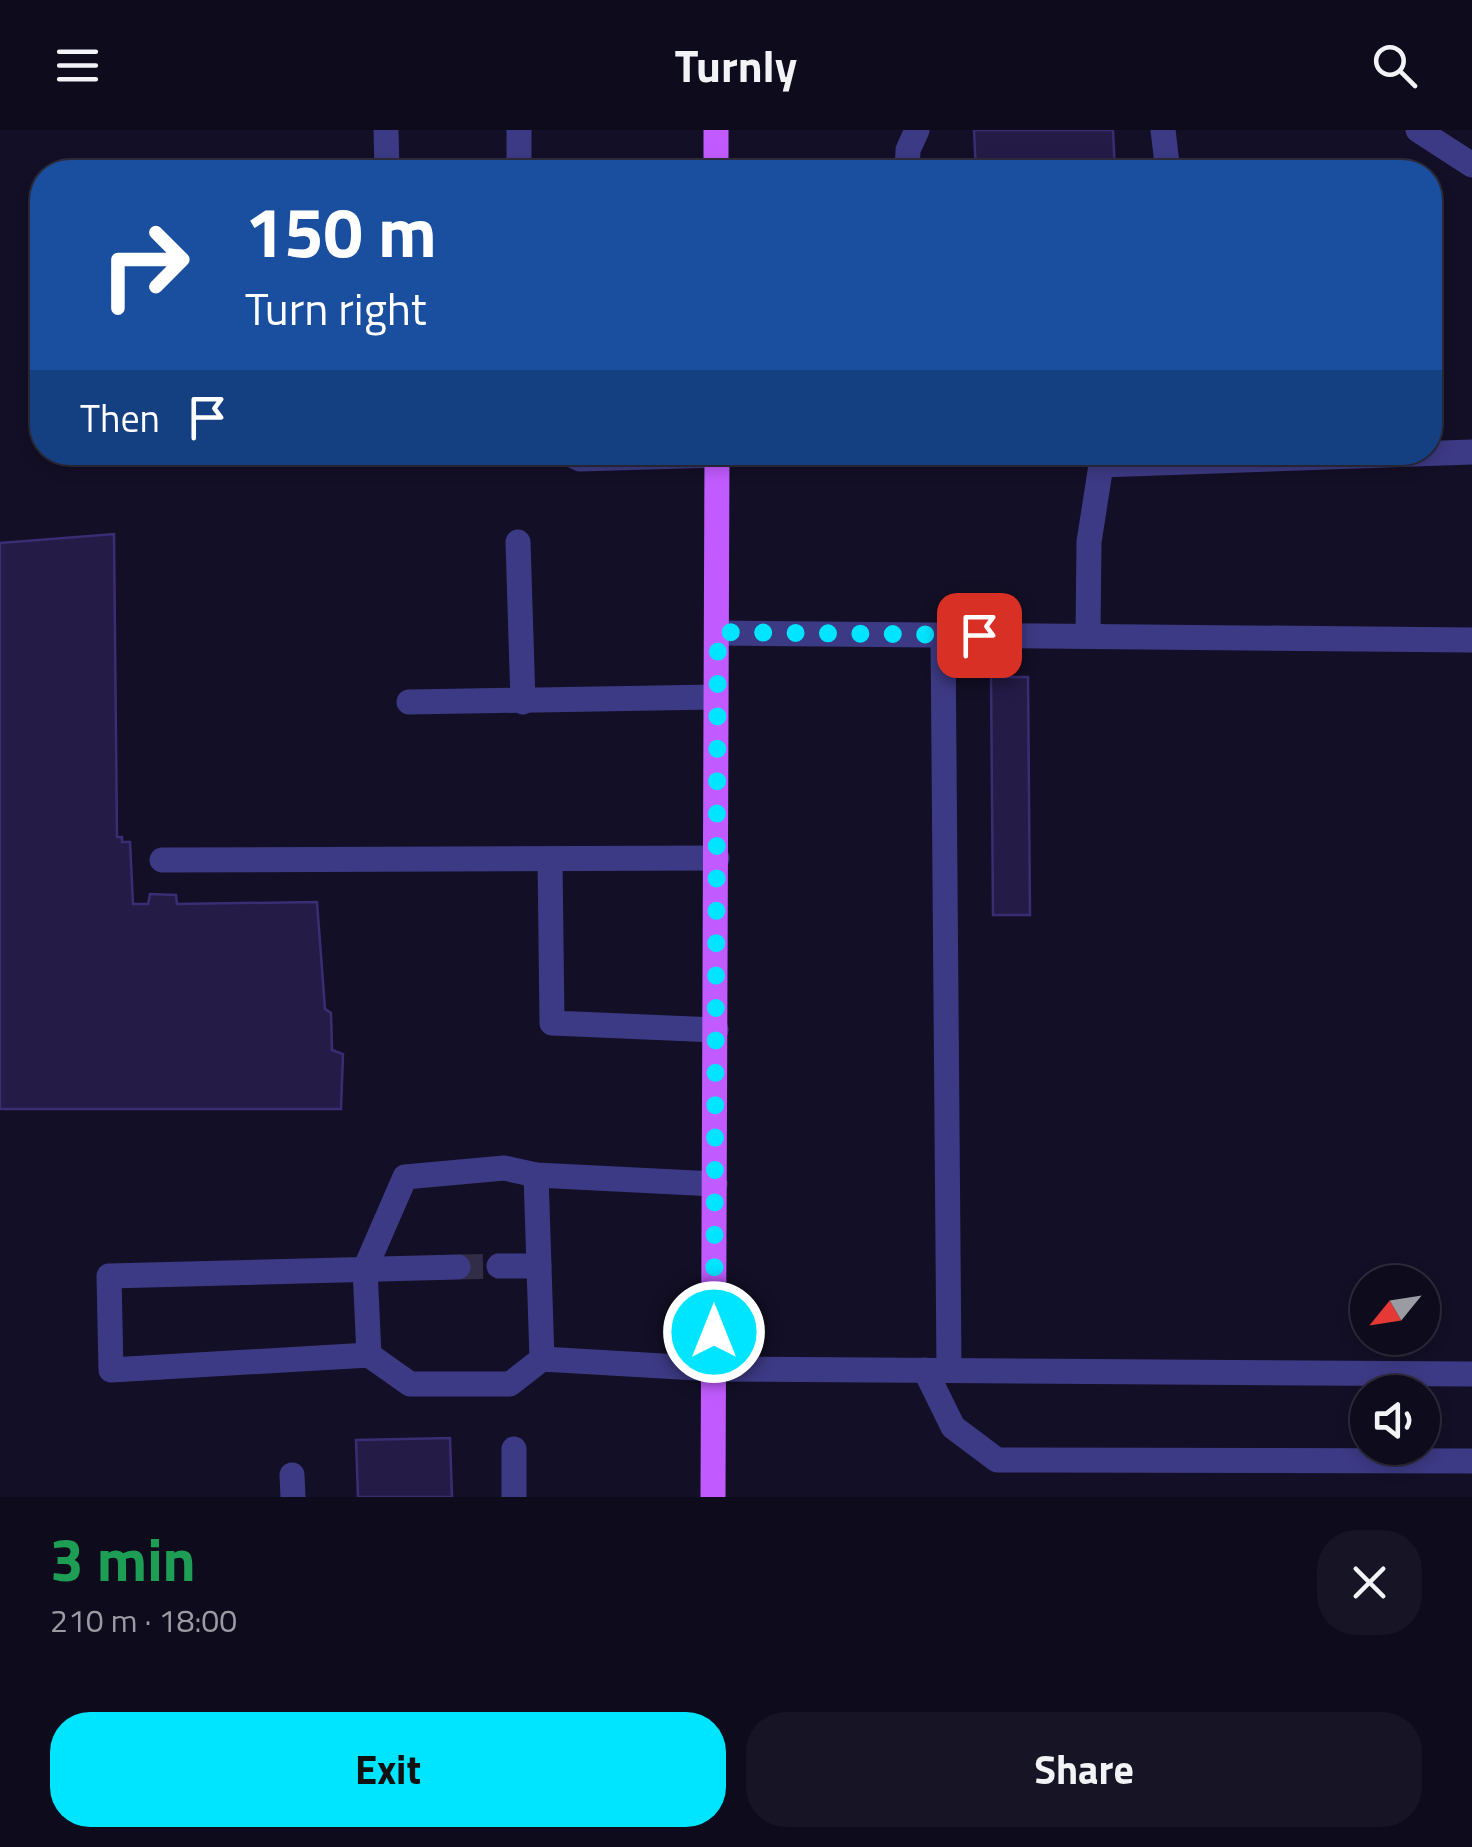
<!DOCTYPE html>
<meta charset="utf-8">
<style>
:root{--surface:#0e0b1c;--page:#171425;--text:#f1f3f6;--muted:#9b9ba3;--line:#2e2b3b;--accent:#00e5ff}
body{margin:0;font-family:"Titillium Web",sans-serif;background:var(--page);color:var(--text);height:100vh;display:flex;flex-direction:column;font-size:38px;white-space:nowrap}
*{box-sizing:border-box;margin:0}
p{font-size:32px;color:var(--muted)}
.icon{flex:none;width:55px;height:55px;fill:none;stroke:currentColor;stroke-width:2;stroke-linecap:round;stroke-linejoin:round}
.map{position:relative;height:1367px;overflow:hidden}
.side{display:flex;flex-direction:column;background:var(--surface);flex:1}
.side>*{flex:none}
.top-card{position:absolute;left:30px;top:30px;width:1412px;height:305px;border-radius:40px;box-shadow:0 5px 15px #0003,0 0 0 2px var(--line);background:#1a4fa0;color:#fff;overflow:hidden}
.needle{width:65px;rotate:240deg}
.buttons{position:absolute;left:1350px;top:1135px;display:grid;gap:20px}
.buttons a{display:grid;place-items:center;width:90px;height:90px;border-radius:50%;background:var(--surface);box-shadow:0 5px 15px #0003,0 0 0 2px var(--line);font-size:50px}
.pin{position:absolute;display:grid;place-items:center;width:85px;height:85px;color:#fff;margin:-42px;border-radius:20px;box-shadow:0 5px 15px #0006}
.me{position:absolute;width:110px;margin:-55px;rotate:0deg;stroke-linejoin:round;filter:drop-shadow(0 0 8px #0008)}
.turn{display:flex;align-items:center;gap:35px;height:210px;padding:0 50px;font-size:45px}
.turn .icon{width:130px;height:130px;stroke-width:2.5}
.turn b{display:block;font-size:70px;line-height:85px}
.then{display:flex;align-items:center;height:95px;padding:0 50px;background:#0003;gap:20px;font-size:38px}
.round{display:grid;place-items:center;flex:none;width:105px;height:105px;border-radius:40px;background:var(--page)}
.head{display:flex;align-items:center;justify-content:space-between;height:170px;padding:0 50px}
h1{font-size:60px;font-weight:700;line-height:75px;color:#1e9e55}
.button{display:flex;gap:20px;margin-top:auto;padding:20px 50px}
.button a{flex:1;height:115px;border-radius:40px;background:var(--accent);color:#111;font-size:40px;font-weight:700;line-height:115px;text-align:center}
.button a+a{background:var(--page);color:var(--text)}
header{display:flex;justify-content:space-between;align-items:center;height:130px;padding:0 50px;background:var(--surface);font-size:45px;font-weight:700}
.map>svg:first-child{display:block}
.building{fill:#241b47;stroke:#3b2d73;stroke-width:2.5}
.lines{fill:none;stroke-linecap:round;stroke-linejoin:round}
.minor-tunnel{stroke:#312d47;stroke-width:25;stroke-dasharray:25 12;stroke-linecap:butt}
.minor{stroke:#3d3a85;stroke-width:25}
.major{stroke:#c25bff;stroke-width:25}
.route{stroke:#00e5ff;stroke-width:18;stroke-dasharray:0 32.4}
</style>
<header><svg class="icon" aria-label="menu" viewBox="0 0 24 24"><path d="M4 6h16M4 12h16M4 18h16"/></svg>Turnly<svg class="icon" aria-label="search" viewBox="0 0 24 24"><circle cx="10" cy="10" r="6"/><path d="M15 15l6 6"/></svg></header>
<div class="map">
<svg width="1472" height="1367" viewBox="0 0 1472 1367">
<rect width="100%" height="100%" fill="#130f26"/>
<g class="building">
<polygon points="974,0 1113,0 1115,42 976,42"/>
<polygon points="114,404 117,707 122,707 122,712 130,712 133,774 148,774 150,764 176,765 177,774 317,772 325,879 331,883 332,920 343,924 341,979 0,979 0,413"/>
<polygon points="991,547 1028,547 1030,785 993,785"/>
<polygon points="450,1308 452,1367 358,1367 356,1310"/>
</g>
<g class="lines">
<polyline class="minor-tunnel" points="458,1137 499,1136"/>
<g class="minor">
<polyline points="386,0 387,42"/>
<polyline points="519,0 519,42"/>
<polyline points="1163,0 1168,42"/>
<polyline points="1418,0 1472,35"/>
<polyline points="907,42 908,20 917,0"/>
<polyline points="566,322 580,329 717,325"/>
<polyline points="518,412 523,572"/>
<polyline points="718,503 1472,510"/>
<polyline points="943,505 949,1240"/>
<polyline points="1088,506 1089,412 1101,335 1472,322"/>
<polyline points="409,572 715,567"/>
<polyline points="550,729 552,893 716,900"/>
<polyline points="162,730 717,728"/>
<polyline points="536,1045 542,1229"/>
<polyline points="499,1136 539,1136"/>
<polyline points="458,1137 109,1146 111,1240 369,1225 410,1254 510,1254 542,1229 714,1239 1472,1244"/>
<polyline points="369,1225 365,1139 405,1047 504,1038 536,1045 715,1054"/>
<polyline points="925,1240 953,1297 997,1330 1472,1331"/>
<polyline points="292,1345 293,1367"/>
<polyline points="514,1367 514,1319"/>
</g>
<g class="major">
<polyline points="716,0 716,42"/>
<polyline points="713,1367 717,322"/>
</g>
</g>
<g class="lines">
<polyline class="route" points="714,1202 718,502 979,505"/>
</g>
</svg>
<div class="buttons">
<a><svg class="needle" viewBox="-14 -14 28 28"><path d="M0-13l5 13h-10z" fill="#e53935"/><path d="M0 13l5-13h-10z" fill="#9b9ba3"/></svg></a>
<a><svg class="icon" aria-label="sound" viewBox="0 0 24 24"><path d="M4 9h4l5-4v14l-5-4H4zM17 9q2 3 0 6"/></svg></a>
</div>
<div class="pin" style="left:979px;top:505px;background:#d93025"><svg class="icon" aria-label="arrive" viewBox="0 0 24 24"><path d="M6 21V4h12l-3 4 3 4H6"/></svg></div>
<svg class="me" style="left:714px;top:1202px" viewBox="-20 -20 40 40"><circle r="17" fill="#00e5ff" stroke="#fff" stroke-width="3"/><path d="M0-11L8 9 0 5-8 9z" fill="#fff"/></svg>
<div class="top-card">
<div class="turn"><svg class="icon" aria-label="right" viewBox="0 0 24 24"><path d="M7 20v-9h11M14 6l5 5-5 5"/></svg><div><b>150 m</b>Turn right</div></div>
<div class="then">Then<svg class="icon" aria-label="arrive" viewBox="0 0 24 24"><path d="M6 21V4h12l-3 4 3 4H6"/></svg></div>
</div>
</div>
<section class="side">
<div class="head"><div><h1>3 min</h1><p>210 m · 18:00</p></div><a class="round"><svg class="icon" aria-label="close" viewBox="0 0 24 24"><path d="M6 6l12 12M18 6L6 18"/></svg></a></div>
<div class="button"><a>Exit</a><a>Share</a></div>
</section>
